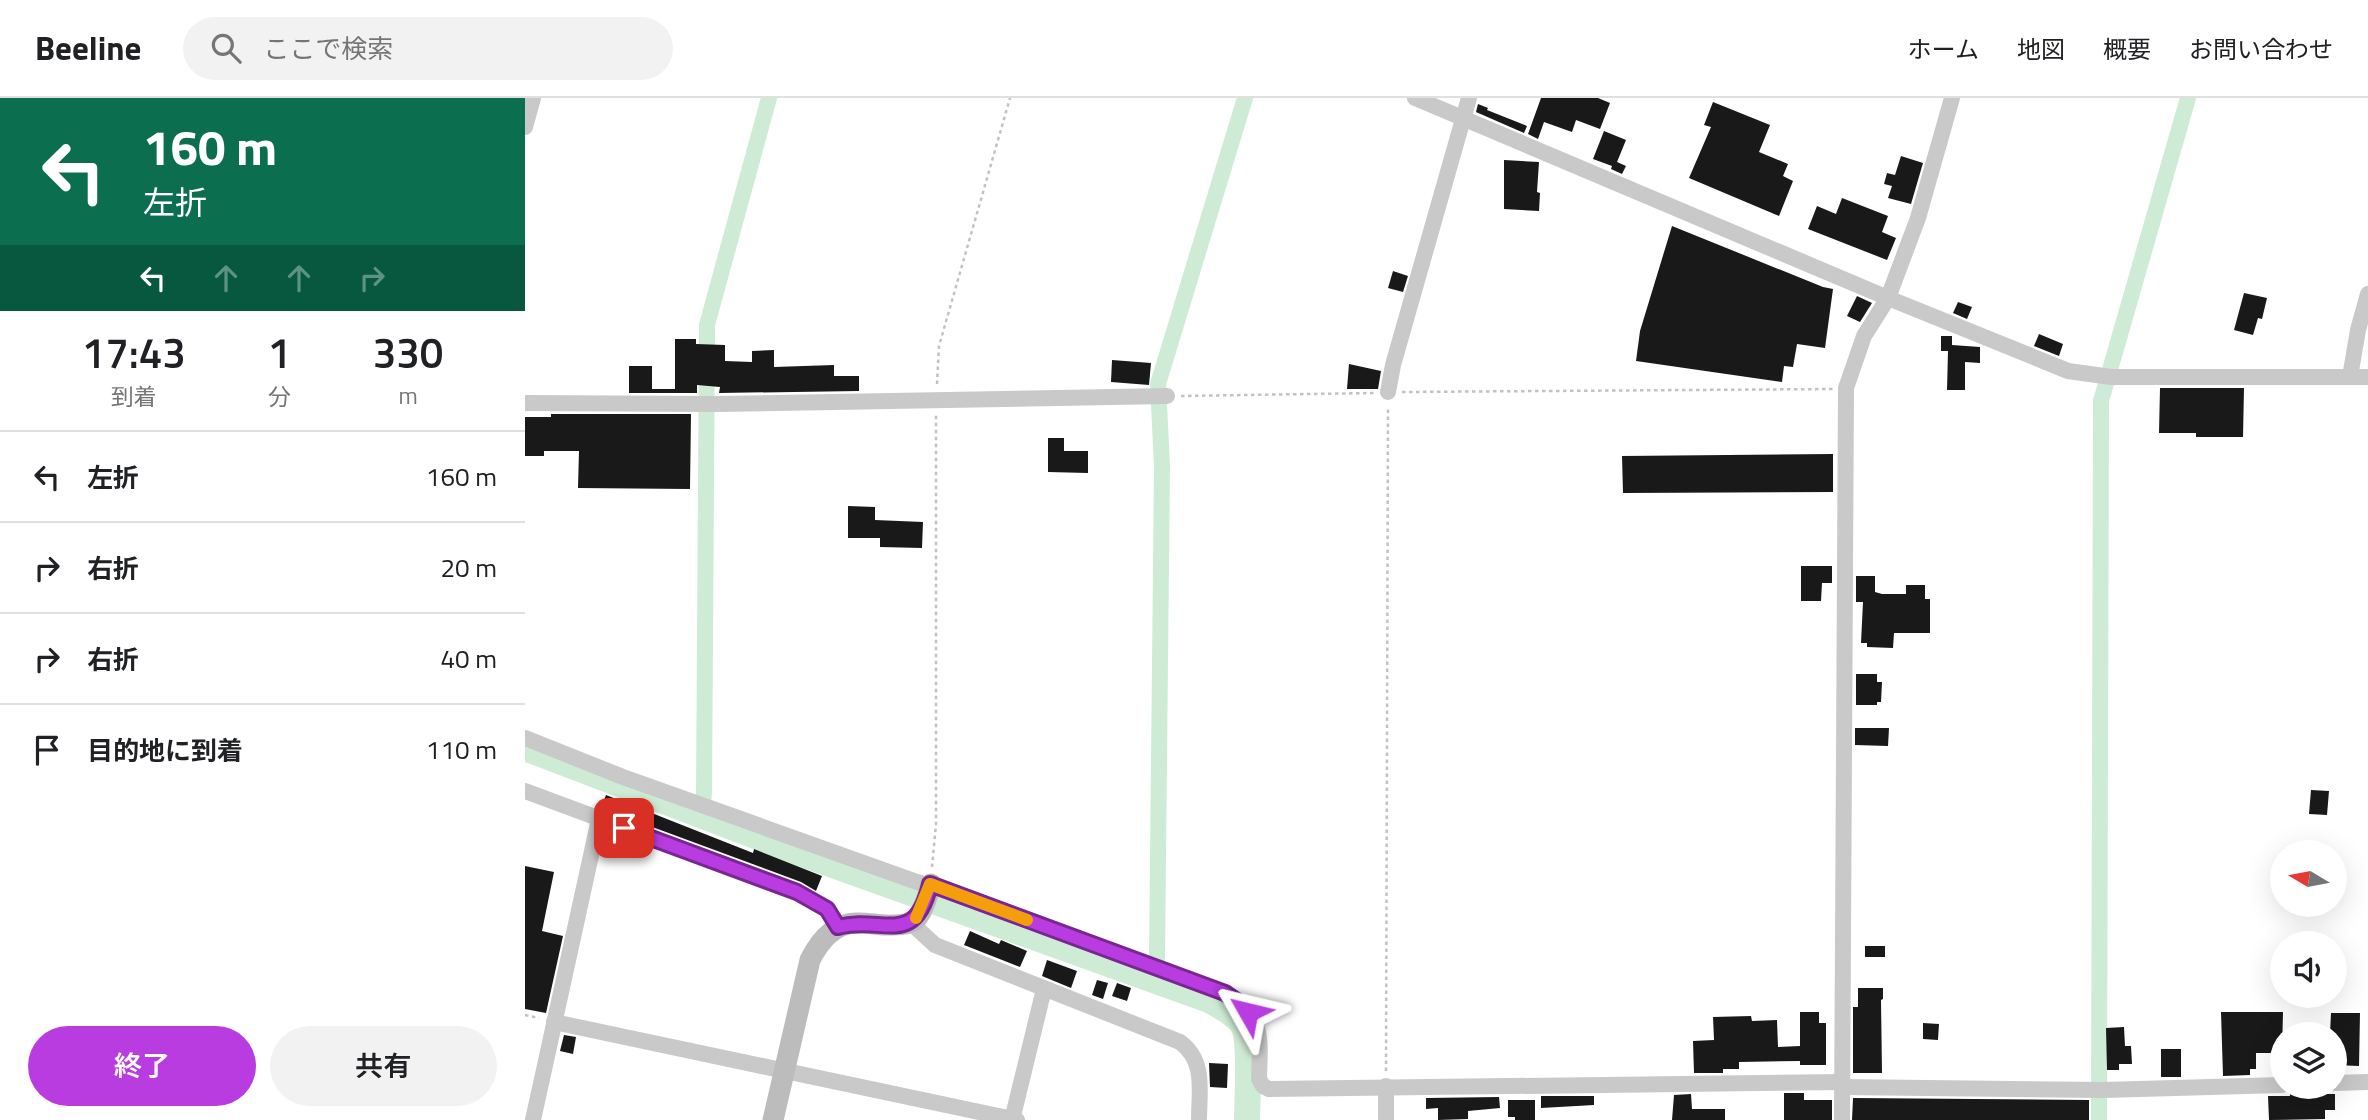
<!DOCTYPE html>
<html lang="ja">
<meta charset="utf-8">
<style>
:root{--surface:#fff;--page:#f2f2f2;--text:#202124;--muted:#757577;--line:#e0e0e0;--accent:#b93ce1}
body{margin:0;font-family:"Titillium Web","Noto Sans JP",sans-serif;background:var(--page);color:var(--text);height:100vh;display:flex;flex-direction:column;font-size:26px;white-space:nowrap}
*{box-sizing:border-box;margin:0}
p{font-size:23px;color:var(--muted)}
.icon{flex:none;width:38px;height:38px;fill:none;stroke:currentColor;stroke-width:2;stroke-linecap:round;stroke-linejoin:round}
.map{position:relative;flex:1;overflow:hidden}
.panel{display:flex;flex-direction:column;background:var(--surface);width:525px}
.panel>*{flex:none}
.top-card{background:#0b6e4f;color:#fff;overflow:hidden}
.needle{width:46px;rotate:280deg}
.controls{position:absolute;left:1745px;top:742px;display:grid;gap:14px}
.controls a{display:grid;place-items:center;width:77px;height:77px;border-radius:50%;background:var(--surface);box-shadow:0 7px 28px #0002;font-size:35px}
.pin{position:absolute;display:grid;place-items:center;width:60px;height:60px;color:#fff;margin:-30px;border-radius:14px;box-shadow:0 4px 10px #0006}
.me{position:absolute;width:77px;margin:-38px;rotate:307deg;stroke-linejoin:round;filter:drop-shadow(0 0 5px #0008)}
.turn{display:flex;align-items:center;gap:24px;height:147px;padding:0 28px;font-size:32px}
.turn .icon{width:91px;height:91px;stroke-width:2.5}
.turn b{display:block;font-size:49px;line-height:60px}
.lanes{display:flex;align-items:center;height:66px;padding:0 28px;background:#0003;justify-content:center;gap:35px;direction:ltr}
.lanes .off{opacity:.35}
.eta{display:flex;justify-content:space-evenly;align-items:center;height:119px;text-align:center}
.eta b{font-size:42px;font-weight:600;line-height:49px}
.cta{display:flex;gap:14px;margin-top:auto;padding:14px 28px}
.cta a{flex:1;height:80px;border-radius:42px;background:var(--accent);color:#fff;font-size:28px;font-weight:600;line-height:80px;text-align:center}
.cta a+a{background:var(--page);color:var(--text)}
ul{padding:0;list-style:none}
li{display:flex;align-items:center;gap:21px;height:91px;padding:0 28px;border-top:2px solid var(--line)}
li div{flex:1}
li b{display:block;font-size:26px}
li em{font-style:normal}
header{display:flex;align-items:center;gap:42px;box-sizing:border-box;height:98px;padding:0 35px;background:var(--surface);border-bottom:2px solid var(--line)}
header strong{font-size:33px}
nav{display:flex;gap:38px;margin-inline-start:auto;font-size:24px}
.search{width:490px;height:63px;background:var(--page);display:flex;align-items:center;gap:18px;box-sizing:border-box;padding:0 24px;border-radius:38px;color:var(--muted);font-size:26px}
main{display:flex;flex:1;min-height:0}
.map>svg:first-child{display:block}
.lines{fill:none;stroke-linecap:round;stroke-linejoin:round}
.canal{stroke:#ceecd5;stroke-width:16}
.river{stroke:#ceecd5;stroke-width:26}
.building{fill:#191919}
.path{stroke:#c2c2c2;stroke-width:2.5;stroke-dasharray:3.5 3.5;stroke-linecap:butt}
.street{stroke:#c9c9c9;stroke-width:16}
.secondary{stroke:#bcbcbc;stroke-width:21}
.route-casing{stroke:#782792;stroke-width:18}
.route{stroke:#b93ce1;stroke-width:12}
.slow{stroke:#f59e0b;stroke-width:12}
</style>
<header>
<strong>Beeline</strong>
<div class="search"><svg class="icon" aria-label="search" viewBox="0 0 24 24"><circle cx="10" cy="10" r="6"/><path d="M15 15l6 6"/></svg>ここで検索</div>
<nav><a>ホーム</a><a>地図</a><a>概要</a><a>お問い合わせ</a></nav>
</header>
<main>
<section class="panel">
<div class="top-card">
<div class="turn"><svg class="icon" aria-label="left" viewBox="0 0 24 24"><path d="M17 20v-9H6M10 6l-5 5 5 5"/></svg><div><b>160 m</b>左折</div></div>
<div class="lanes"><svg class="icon" aria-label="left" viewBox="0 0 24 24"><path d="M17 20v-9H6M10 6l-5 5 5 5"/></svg><svg class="icon off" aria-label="ahead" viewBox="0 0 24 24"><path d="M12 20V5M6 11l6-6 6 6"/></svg><svg class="icon off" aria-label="ahead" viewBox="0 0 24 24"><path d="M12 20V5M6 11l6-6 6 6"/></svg><svg class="icon off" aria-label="right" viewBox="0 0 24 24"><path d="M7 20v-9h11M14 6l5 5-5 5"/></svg></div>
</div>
<div class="eta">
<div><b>17:43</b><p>到着</p></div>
<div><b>1</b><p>分</p></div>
<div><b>330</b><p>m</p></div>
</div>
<ul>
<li><svg class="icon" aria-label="left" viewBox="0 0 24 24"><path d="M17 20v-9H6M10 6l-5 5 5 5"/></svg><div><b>左折</b></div><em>160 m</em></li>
<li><svg class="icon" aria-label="right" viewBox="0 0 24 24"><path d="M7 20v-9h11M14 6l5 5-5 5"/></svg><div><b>右折</b></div><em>20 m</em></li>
<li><svg class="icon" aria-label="right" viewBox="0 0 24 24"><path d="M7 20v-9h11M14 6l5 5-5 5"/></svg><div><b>右折</b></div><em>40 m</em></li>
<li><svg class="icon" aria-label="arrive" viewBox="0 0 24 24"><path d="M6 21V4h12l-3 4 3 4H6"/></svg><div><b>目的地に到着</b></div><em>110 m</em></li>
</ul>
<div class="cta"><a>終了</a><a>共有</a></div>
</section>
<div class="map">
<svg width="1843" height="1022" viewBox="0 0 1843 1022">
<rect width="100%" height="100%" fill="#fff"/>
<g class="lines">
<g class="canal">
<polyline points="177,716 179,695 182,227 244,0"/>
<polyline points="632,861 637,368 633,286 720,0"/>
<polyline points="1574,1022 1576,303 1663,0"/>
</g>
<path class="river" d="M0,650L272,754L684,902C695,908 707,914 716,924C727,937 722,1002 722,1022"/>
</g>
<g class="building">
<polygon points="1016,0 1073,0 1085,5 1075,31 1051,22 1047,34 1019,24 1013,41 1003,36"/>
<polygon points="1188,4 1245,27 1234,54 1263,66 1258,78 1268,83 1254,118 1164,80 1186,29 1179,27"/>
<polygon points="953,6 963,10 962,12 1002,28 999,35 951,14"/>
<polygon points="1079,33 1101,42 1092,64 1101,68 1097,76 1086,71 1087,68 1068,61"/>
<polygon points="1376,58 1398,65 1386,106 1363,100 1367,88 1359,86 1362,75 1370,77"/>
<polygon points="979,62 1014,64 1012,94 1015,95 1014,113 979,111"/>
<polygon points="1317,100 1363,118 1357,134 1371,140 1362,162 1283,131 1292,108 1311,116"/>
<polygon points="1147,128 1298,189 1308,191 1300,250 1272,246 1268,269 1259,268 1257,284 1111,263 1115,233"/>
<polygon points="868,173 883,178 878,194 863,190"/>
<polygon points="1719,195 1742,200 1737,221 1733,220 1728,237 1709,232"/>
<polygon points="1332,198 1347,205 1335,224 1322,218"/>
<polygon points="1433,204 1447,209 1442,221 1428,215"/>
<polygon points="1514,236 1538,246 1534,258 1509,248"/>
<polygon points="1416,238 1427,238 1427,247 1455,249 1455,265 1440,264 1440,292 1422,292 1423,253 1416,253"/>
<polygon points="150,241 171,241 171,246 200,247 200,263 227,264 227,253 249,252 249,269 309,267 309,278 334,278 334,293 194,295 195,289 172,287 172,295 104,295 104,268 127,268 127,291 150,291"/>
<polygon points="587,262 626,265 624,287 586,284"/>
<polygon points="824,266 856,273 853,291 822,291"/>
<polygon points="1635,290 1719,290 1718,339 1671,339 1671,335 1634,335"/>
<polygon points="26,316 166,316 165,391 53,390 54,353 19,353 19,358 0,358 0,319 26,319"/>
<polygon points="523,340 539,340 539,353 563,353 563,375 523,374"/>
<polygon points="1308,356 1308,394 1098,395 1097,358"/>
<polygon points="323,408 350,409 350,422 398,424 397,450 355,449 355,440 323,440"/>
<polygon points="1276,468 1307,468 1307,485 1297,485 1296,503 1276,503"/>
<polygon points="1331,478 1350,478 1350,494 1357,496 1381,496 1381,487 1400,487 1400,501 1405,501 1405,535 1369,535 1368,550 1342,549 1342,545 1336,545 1338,504 1331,504"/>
<polygon points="1331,576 1352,576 1352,584 1357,584 1356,604 1352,604 1352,607 1331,607"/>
<polygon points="1330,630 1364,630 1363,648 1330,647"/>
<polygon points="1786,692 1804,693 1802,717 1784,716"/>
<polygon points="81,697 228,755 229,751 297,778 291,793 276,784 76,710"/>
<polygon points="0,768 29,774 17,833 38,838 21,915 0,911"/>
<polygon points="445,833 474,846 476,842 502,853 495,869 439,847"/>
<rect x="1340" y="848" width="20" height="11"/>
<polygon points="522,862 552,873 546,890 517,878"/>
<polygon points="572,882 583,885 578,901 567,897"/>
<polygon points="592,885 606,890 602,903 587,898"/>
<polygon points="1333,890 1358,890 1358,901 1356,902 1357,975 1328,975 1328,909 1333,909"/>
<polygon points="1275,914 1294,914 1294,925 1301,925 1301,967 1275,967 1275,963 1214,964 1214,971 1198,971 1198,975 1169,975 1168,943 1189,942 1188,919 1226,918 1227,923 1252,922 1253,949 1275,948"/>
<polygon points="1696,914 1758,914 1757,955 1731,955 1731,971 1725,971 1725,977 1698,978"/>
<polygon points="1806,915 1835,915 1834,968 1810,967 1810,936 1805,936"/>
<polygon points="1398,925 1414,926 1413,942 1398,941"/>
<polygon points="1599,929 1600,948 1606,948 1607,966 1594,966 1594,972 1582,972 1581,930"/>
<polygon points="39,937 51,939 48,956 35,953"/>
<rect x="1636" y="951" width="20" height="28"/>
<polygon points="684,965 703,966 702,990 685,989"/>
<polygon points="1259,995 1279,995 1279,1002 1307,1002 1307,1022 1259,1022"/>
<polygon points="1166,996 1167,1011 1200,1011 1200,1022 1147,1022 1149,997"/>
<polygon points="1765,996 1810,996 1810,1012 1800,1012 1800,1021 1744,1022 1743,998 1765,998"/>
<polygon points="1016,998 1069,998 1069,1007 1016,1010"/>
<polygon points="974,999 975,1010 943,1013 943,1021 913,1022 913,1010 901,1011 901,1000"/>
<polygon points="1328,1000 1564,1002 1564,1022 1327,1022"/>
<polygon points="983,1002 1010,1002 1010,1022 990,1022 990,1019 983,1019"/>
</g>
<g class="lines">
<g class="path">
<polyline points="412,286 414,248 485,0"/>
<polyline points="877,294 1308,291"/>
<polyline points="656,298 849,295"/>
<polyline points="407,769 411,726 411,317"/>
<polyline points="0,917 14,920"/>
<polyline points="861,973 863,308"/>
</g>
<g class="street">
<polyline points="890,0 1363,200 1543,273 1586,279 1843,279"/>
<polyline points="0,29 8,0"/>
<polyline points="1825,279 1833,232 1843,196"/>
<polyline points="863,294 868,267 944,0"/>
<polyline points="0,305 191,306 642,298"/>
<path d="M0,640L98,679L392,784L431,795L700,895C740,922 735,937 734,981L738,988L744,991L1317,984"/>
<polyline points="0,693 272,794 302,811 313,829"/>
<path d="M385,824L410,847L655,944C681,963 674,993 674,1022"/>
<polyline points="29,924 492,1022"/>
<polyline points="1810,985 1843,984"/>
<polyline points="1317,989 1578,992 1757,987"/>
<polyline points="8,1022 74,721"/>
<polyline points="487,1022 519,891"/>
<polyline points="861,1022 861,988"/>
<polyline points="1317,1022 1321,290 1339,238 1363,200 1393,120 1427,0"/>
</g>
<path class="secondary" d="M248,1022L285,862C294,844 308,826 330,825C343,824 355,828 368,827C375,827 385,826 390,822C398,815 403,796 406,786"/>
</g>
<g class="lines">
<defs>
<path id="route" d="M99,730L272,794L302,811L313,829C358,817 390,851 405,786L700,895L716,906L723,914"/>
</defs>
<use href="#route" class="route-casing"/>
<use href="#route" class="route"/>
<polyline class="slow" points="391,820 405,786 502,822"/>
</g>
</svg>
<div class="controls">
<a><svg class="needle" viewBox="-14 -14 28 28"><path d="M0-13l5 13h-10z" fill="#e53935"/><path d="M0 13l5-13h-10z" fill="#757577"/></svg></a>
<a><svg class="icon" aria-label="sound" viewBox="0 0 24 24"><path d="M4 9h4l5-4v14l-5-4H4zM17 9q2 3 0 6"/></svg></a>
<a><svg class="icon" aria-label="layers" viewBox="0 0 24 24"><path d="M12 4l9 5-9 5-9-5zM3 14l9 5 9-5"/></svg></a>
</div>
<div class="pin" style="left:99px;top:730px;background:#d93025"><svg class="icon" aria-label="arrive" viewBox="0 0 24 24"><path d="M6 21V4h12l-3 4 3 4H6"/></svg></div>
<svg class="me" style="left:723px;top:914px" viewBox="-20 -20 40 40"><path d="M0-17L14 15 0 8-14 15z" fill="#b93ce1" stroke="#fff" stroke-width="4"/></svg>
</div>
</main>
